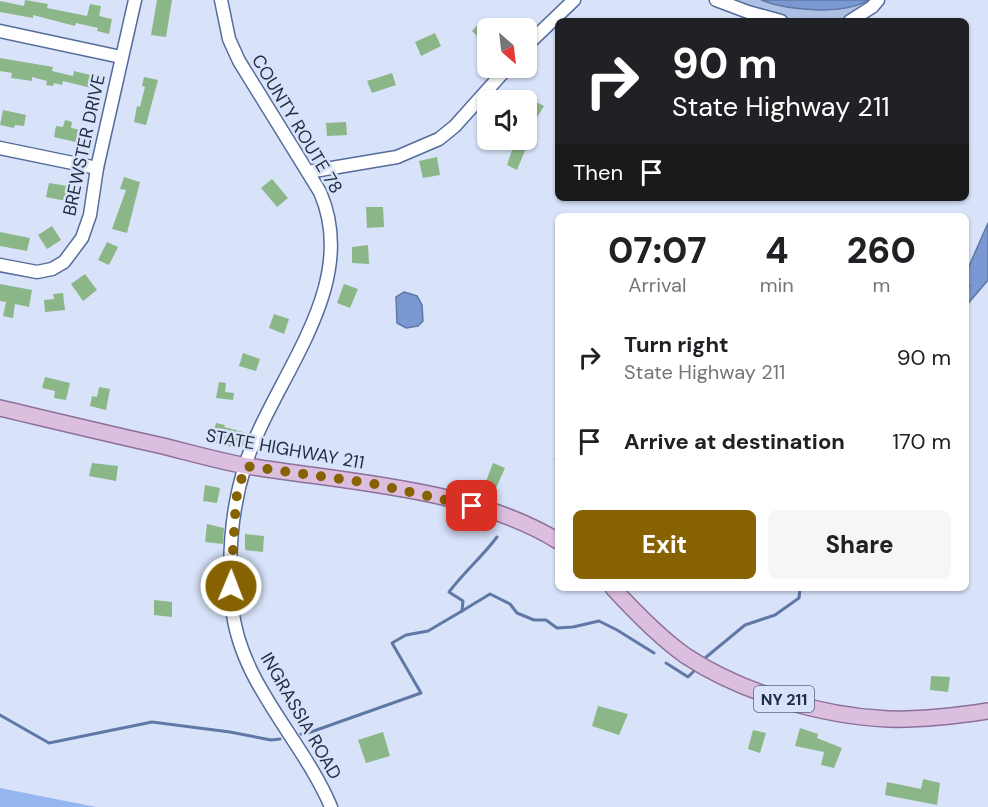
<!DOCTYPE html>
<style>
:root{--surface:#fff;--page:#f6f6f6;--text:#202124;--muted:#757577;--accent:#876200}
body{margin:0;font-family:"DM Sans",sans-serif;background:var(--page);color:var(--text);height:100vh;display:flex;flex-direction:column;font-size:22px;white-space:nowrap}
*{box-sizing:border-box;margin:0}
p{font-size:20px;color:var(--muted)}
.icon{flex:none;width:33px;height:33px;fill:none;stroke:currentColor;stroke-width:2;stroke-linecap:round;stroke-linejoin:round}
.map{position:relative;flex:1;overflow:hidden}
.side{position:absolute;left:555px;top:213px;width:414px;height:378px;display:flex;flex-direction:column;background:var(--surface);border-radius:9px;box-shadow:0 2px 4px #0004}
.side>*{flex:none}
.hud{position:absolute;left:555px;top:18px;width:414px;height:183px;border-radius:9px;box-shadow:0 2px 4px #0004;background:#202124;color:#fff;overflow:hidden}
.needle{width:39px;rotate:152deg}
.tools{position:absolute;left:477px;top:18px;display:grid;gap:12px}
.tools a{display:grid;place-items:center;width:60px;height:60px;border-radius:9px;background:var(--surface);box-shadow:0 2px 4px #0004;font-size:30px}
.pin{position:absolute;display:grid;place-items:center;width:51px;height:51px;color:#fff;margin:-26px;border-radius:12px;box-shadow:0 3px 9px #0006}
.me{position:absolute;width:66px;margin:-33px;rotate:1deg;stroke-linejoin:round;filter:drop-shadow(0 0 4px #0008)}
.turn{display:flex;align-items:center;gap:21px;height:126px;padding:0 18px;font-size:27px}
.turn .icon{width:78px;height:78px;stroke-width:2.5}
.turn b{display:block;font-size:42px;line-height:51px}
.then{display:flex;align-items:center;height:57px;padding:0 18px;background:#0003;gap:12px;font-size:22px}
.eta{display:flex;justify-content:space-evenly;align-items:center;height:102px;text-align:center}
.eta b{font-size:36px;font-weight:800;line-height:42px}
.action{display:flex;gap:12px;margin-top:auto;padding:12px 18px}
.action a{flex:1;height:69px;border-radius:9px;background:var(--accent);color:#fff;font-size:24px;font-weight:800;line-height:69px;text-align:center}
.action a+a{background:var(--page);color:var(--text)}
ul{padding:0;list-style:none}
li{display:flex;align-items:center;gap:18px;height:84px;padding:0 18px}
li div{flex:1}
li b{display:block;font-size:22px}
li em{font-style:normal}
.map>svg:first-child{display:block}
.green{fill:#aec1e5}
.forest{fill:#96b6f0}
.water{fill:#7a98d1;stroke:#6078a6;stroke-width:1.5}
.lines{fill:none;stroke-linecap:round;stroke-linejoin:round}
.stream{stroke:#6078a6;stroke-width:3}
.building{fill:#8bb687}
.minor-casing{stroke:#546c9c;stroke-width:15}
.major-casing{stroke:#8c709a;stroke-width:18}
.minor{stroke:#fff;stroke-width:12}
.major{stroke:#dcbedf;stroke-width:15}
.route{stroke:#876200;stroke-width:10;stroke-dasharray:0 18}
.labels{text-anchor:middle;stroke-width:5;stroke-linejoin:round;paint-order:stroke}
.shield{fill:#d8e3f9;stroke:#596479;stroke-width:1.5}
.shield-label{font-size:16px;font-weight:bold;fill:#232e42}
.street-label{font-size:18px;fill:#232e42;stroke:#d8e3f9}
</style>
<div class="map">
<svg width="988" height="807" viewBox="0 0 988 807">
<rect width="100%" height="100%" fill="#d8e3f9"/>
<path class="green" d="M709,0H869C861,7 854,17 843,20C815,29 738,9 709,0Z"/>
<polygon class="forest" points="0,788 96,807 0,807"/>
<g class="water">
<path d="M761,0H868C844,16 787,10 761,0Z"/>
<polygon points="988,223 988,280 966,306 966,291 970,285 966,288 966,273"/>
<polygon points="404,292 417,296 422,305 423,321 418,326 406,328 397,323 396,297"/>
</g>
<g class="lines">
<g class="stream">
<polyline points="556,459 558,455"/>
<polyline points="462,611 490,594 510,604 517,613 534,620 546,620 557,628 573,627 599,621 617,630 654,653"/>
<polyline points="705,658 745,625 775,615 799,598 800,588"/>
<polyline points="666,663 688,677 694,671"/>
<polyline points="0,715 49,743 152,722 230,732 271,740 280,739"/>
<path d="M301,734L308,733L421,693L392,643L406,635L428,631L462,611L463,601L449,592C464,572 482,557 497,537"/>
</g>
</g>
<g class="building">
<polygon points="25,0 48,4 47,8 87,16 90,4 101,6 99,16 112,19 109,34 97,31 98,28 76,23 75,26 33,15 33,18 0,12 0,1 24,6"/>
<polygon points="157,0 172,0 166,37 151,35"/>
<polygon points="484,18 494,28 488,28 488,33 481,40 472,31"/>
<polygon points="435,33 441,46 421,56 415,42"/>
<polygon points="0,58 53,67 52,71 73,76 74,71 98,77 95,89 63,81 62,85 54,83 53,86 46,85 47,81 32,77 32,81 11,78 12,73 0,71"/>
<polygon points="392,73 396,85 372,93 367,81"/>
<polygon points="144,77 158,80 146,125 134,122 137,106 140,107 145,87 142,86"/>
<polygon points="532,100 544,106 526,135 526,110"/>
<polygon points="3,110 26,115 24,126 15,125 14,128 0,125"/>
<polygon points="65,120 72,122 71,128 87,131 84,144 54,137 56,126 63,127"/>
<polygon points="346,122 347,135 327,136 326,123"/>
<polygon points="514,144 526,148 517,170 507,165"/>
<polygon points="437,157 440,175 423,178 419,161"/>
<polygon points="124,177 140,182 127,233 112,229 126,190 120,189"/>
<polygon points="272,179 288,198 277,207 261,188"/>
<polygon points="49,183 74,187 71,202 46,197"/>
<polygon points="366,207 383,207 384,227 367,228"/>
<polygon points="52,226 61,240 47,249 38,235"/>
<polygon points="0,232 30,238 27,251 0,246"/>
<polygon points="107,242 118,247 109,265 98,260"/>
<polygon points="368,245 369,264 352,263 352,247"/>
<polygon points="85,274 97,290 83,301 71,284"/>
<polygon points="0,284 32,290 29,307 15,304 13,318 3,316 6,302 0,301"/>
<polygon points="344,284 358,289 350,308 337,303"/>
<polygon points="63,293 65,310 45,312 44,300 54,299 53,294"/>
<polygon points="274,314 289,319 284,334 269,328"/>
<polygon points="243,353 260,359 256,371 239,366"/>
<polygon points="45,377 70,383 66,400 54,398 55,391 42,388"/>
<polygon points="219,382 226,383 225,392 234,393 233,400 216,398"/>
<polygon points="99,387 110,389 106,410 90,406 92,396 97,397"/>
<polygon points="216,423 225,425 224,427 247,433 244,446 233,444 232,447 216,443 217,438 212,437"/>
<polygon points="92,463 118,466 116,481 89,476"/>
<polygon points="493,463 505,468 496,488 485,484"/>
<polygon points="205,485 220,488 217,503 203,501"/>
<polygon points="207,524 224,528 223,544 205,542"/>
<polygon points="245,534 264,536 263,552 245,550"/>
<polygon points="154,600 172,602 172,617 154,615"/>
<polygon points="931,676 950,677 948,692 930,690"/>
<polygon points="598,706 628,714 619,735 592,726"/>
<polygon points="800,728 818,734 817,738 842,748 834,768 821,765 824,752 795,746"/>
<polygon points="753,730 766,733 760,753 748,749"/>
<polygon points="383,732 390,756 366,763 358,740"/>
<polygon points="923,779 940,783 937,805 885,795 887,782 921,789"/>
</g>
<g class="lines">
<defs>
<g id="minor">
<path d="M221,0L229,39L239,61L320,192C362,288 272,379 245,466C231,510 228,560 232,606C239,683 302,738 331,807"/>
<polyline points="716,0 748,12 781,21"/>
<polyline points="850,21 872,7 878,0"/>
<polyline points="0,31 121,57"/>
<polyline points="526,46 574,0"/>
<polyline points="0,148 97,168"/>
<polyline points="308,172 397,157 439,139 455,126 507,68"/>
<polyline points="0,265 37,272 52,269 64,262 82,238 90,215 97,168 135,0"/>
</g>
<g id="major">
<path d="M0,408C55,421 109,434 163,446C191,453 219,461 247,466C346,482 472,488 558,541"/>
<path d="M613,588C635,612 659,637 686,656C742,693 822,716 888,719C921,720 956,716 988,711"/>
</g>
</defs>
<use href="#minor" class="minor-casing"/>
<use href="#major" class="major-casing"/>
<use href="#minor" class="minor"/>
<use href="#major" class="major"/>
</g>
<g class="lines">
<polyline class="route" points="231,586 236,499 245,466 370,483 472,506"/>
</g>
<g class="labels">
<rect class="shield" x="754" y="686" width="60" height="26" rx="4.5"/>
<g class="shield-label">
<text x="784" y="705">NY 211</text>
</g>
<g class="street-label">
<text transform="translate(297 124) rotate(59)" y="6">COUNTY ROUTE 78</text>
<text transform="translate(84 145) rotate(-78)" y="6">BREWSTER DRIVE</text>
<text transform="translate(285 449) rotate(10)" y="6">STATE HIGHWAY 211</text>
<text transform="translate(301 716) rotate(60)" y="6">INGRASSIA ROAD</text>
</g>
</g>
</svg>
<div class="tools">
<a><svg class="needle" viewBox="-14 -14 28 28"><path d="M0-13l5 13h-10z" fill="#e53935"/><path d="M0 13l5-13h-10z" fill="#757577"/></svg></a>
<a><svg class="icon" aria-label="sound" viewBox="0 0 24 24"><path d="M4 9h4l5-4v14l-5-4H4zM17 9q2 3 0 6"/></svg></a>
</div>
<div class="pin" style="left:472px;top:506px;background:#d93025"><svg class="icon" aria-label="arrive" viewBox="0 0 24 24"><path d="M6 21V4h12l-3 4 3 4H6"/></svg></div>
<svg class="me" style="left:231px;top:586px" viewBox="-20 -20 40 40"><circle r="17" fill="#876200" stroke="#fff" stroke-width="3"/><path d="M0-11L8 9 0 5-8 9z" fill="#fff"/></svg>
<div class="hud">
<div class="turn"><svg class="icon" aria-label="right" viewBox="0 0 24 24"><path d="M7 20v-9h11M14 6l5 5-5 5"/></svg><div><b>90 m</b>State Highway 211</div></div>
<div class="then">Then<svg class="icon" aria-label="arrive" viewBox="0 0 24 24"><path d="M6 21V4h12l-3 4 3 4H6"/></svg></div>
</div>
<section class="side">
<div class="eta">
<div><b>07:07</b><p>Arrival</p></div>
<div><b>4</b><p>min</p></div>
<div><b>260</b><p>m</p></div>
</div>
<ul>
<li><svg class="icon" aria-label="right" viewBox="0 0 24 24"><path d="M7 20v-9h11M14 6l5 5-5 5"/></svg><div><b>Turn right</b><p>State Highway 211</p></div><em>90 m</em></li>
<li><svg class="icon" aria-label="arrive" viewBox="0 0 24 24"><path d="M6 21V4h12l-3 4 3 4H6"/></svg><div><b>Arrive at destination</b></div><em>170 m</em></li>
</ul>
<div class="action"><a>Exit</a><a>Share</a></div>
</section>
</div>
